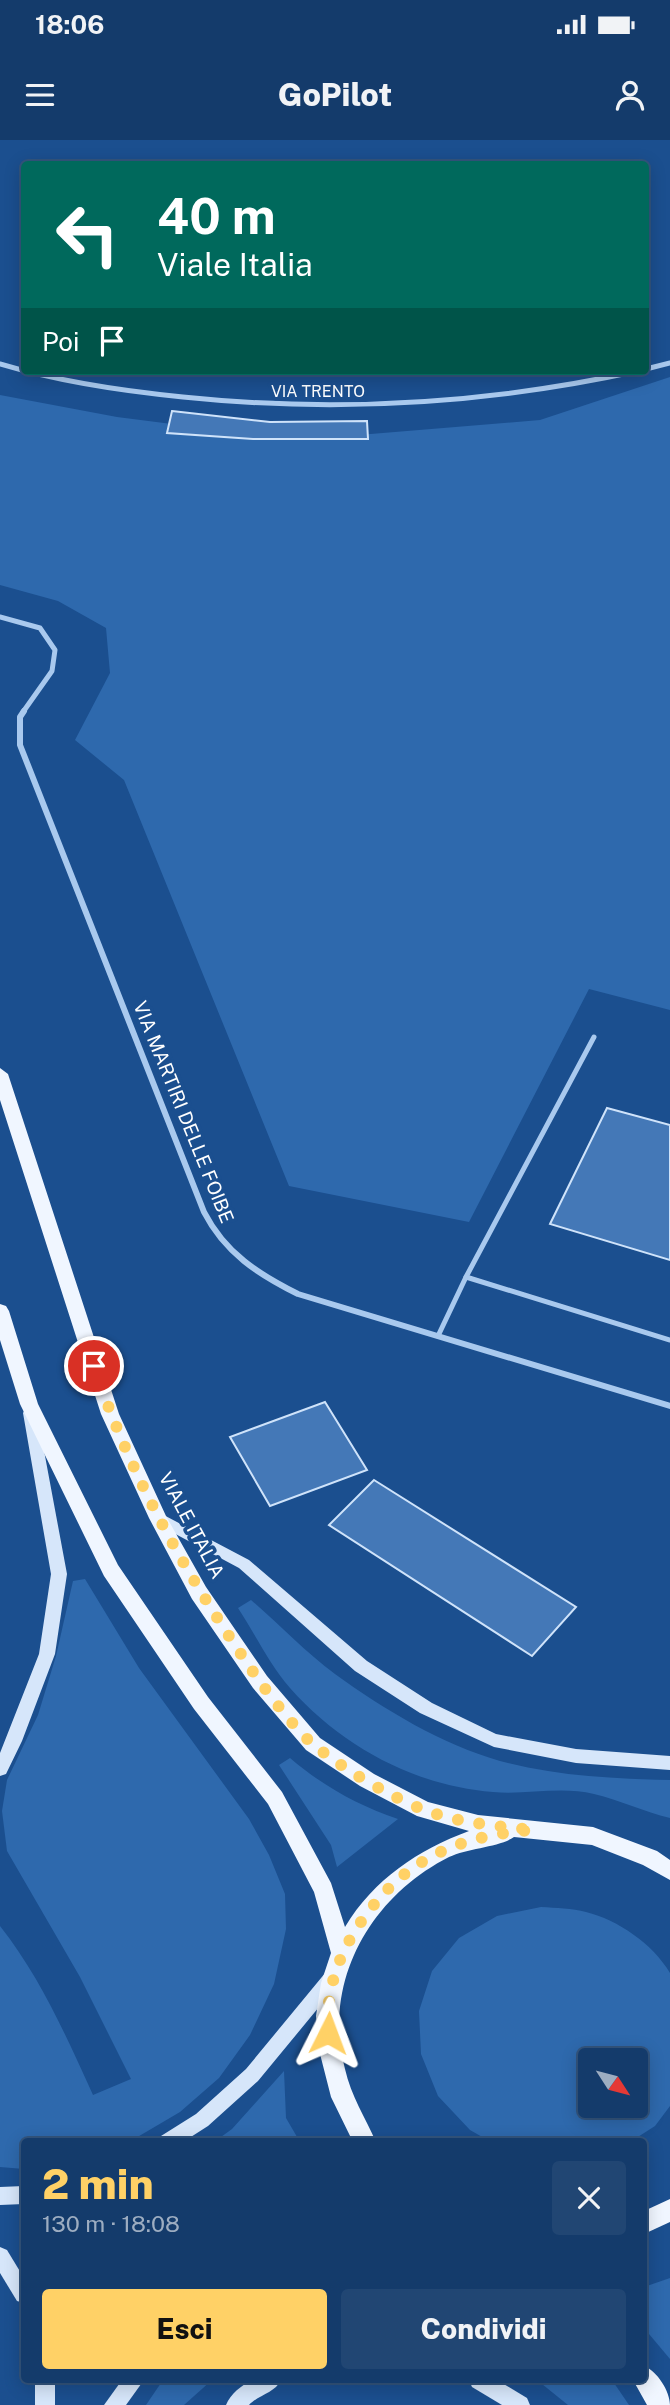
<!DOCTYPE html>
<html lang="it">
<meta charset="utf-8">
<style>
:root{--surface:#143b6b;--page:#214673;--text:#f1f3f6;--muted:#9dadc1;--line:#33557e;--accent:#ffd166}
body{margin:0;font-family:"Public Sans",sans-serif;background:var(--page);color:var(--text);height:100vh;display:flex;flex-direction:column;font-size:26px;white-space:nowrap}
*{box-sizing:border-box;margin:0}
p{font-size:23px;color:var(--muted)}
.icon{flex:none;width:38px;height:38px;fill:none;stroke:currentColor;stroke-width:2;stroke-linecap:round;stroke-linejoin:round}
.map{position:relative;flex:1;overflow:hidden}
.panel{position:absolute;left:21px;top:1998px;width:626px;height:245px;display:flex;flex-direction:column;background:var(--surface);border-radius:7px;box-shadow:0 4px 18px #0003,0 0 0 2px var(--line)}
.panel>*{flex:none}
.guide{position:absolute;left:21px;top:21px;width:628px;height:214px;border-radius:7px;box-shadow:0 4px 18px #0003,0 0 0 2px var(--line);background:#00695c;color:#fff;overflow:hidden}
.needle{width:46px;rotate:126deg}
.tools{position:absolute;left:578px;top:1908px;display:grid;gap:14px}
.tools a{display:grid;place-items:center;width:70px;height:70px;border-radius:7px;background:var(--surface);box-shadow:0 4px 18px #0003,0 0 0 2px var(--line);font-size:35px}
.pin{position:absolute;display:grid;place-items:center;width:60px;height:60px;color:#fff;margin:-30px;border:4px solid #fff;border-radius:50%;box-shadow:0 2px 7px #0007}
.me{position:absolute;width:77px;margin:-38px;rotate:3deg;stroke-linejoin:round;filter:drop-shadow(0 0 5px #0008)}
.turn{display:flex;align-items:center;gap:24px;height:147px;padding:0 21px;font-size:32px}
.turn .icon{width:91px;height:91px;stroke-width:2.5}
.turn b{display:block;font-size:49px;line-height:60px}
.then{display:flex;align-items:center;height:66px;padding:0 21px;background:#0003;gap:14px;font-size:26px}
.round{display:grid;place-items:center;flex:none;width:74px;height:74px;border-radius:7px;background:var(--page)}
.overview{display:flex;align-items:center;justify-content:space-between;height:119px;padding:0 21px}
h1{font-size:42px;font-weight:800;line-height:52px;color:var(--accent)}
.action{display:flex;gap:14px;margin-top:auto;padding:14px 21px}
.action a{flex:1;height:80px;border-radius:7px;background:var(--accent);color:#111;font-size:28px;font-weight:800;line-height:80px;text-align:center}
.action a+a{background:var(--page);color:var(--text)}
.status{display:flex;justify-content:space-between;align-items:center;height:49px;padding:0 35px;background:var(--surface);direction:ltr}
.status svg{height:19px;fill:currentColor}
header{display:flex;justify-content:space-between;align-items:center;height:91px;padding:0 21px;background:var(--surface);font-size:32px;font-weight:800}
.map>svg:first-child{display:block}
.green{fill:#2e69ad;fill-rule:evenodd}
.building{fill:#4478b7;stroke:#cfe3fa;stroke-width:2}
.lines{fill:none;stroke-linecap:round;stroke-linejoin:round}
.lane{stroke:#a9c9ee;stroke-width:5}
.street-far1{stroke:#a9c9ee;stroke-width:5}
.street{stroke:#a9c9ee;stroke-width:6}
.secondary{fill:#d6e6fa;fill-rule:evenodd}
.primary{fill:#f0f6ff;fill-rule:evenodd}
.route{stroke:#ffd166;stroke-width:12;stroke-dasharray:0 21.6}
.labels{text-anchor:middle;stroke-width:7;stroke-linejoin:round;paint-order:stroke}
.far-street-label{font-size:16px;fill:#fff;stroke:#1b4f8f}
.street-label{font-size:19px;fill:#fff;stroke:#1b4f8f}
</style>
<div class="status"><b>18:06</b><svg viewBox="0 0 49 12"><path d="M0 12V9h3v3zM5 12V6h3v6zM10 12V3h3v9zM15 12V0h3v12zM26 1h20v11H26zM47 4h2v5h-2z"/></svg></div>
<header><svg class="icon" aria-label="menu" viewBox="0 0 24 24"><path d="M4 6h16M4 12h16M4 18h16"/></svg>GoPilot<svg class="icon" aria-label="person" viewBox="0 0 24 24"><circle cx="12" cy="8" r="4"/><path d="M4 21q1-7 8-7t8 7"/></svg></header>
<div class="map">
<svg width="670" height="2265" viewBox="0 0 670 2265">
<rect width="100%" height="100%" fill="#1b4f8f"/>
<g class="green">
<polygon points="670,237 670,870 589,849 469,1082 289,1046 124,640 75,600 110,533 106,488 58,461 0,445 0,255 117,277 298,300 540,280"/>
<path d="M85,1439L139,1528L249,1679L269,1715L285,1754L286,1789L274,1844L250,1895L219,1938L180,1972L129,2002H24V2029L0,2027V1786C41,1838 66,1896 93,1955L131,1939L80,1837L7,1711L2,1671L7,1640L38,1575L56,1516L73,1441Z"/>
<path d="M251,1460C279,1484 305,1512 335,1534C385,1570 441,1604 500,1621C555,1636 614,1639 670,1640V1678C644,1672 620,1660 594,1654C561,1646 526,1655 493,1652C416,1646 342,1607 290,1548C270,1525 255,1494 238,1468Z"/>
<path d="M290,1618C323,1646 357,1665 398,1679L337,1727L331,1705L279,1625Z"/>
<path d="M541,1767C556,1768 572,1768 586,1772C618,1780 653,1804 670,1833V1966L655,1986L630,2002H491L470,1990L438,1956L421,1914L419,1871L432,1831L459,1798L497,1776ZM590,1920H635V1965H590Z"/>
<polygon points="284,1931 286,1978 300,2002 214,2002 232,1989"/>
<polygon points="670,2138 670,2219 644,2188 644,2147"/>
<polygon points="163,2240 212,2240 184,2265 146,2265"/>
<polygon points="537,2240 612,2240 629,2265 568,2265"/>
</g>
<g class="building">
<polygon points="172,271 270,282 367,281 368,299 253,299 167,293"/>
<polygon points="607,968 670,985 670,1120 550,1084"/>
<polygon points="325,1262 367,1330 270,1366 230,1297"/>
<polygon points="374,1340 576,1467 532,1516 329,1385"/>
</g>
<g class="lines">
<g class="lane">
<polyline points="466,1137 670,1200"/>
<polyline points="438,1196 466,1137 594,897"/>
</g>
<g class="street-far1">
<path d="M0,224C60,242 121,251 183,257C337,273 487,264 638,231"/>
<polyline points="646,229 670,223"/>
<polyline points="0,477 40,488 55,510 52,531 23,572"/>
</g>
<path class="street" d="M24,571L20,577V605L204,1072C225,1113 258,1134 298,1154L670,1266"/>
<g class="secondary">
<polygon points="30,1267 35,1269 37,1273 67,1434 55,1514 22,1601 6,1634 0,1636 0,1613 39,1514 51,1434 23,1273 25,1269"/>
<polygon points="158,1372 249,1420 367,1521 432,1563 496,1594 576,1609 670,1616 670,1630 576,1623 494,1607 420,1573 355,1531 239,1428 153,1382 150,1378 153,1374"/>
<polygon points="332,1830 338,1832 341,1838 338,1844 258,1941 208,1986 183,2002 158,2002 161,1996 196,1974 246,1929 326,1832"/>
<polygon points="24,2046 24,2064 0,2065 0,2047"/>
<polygon points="0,2107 7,2110 24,2138 24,2163 17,2161 0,2133"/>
<rect x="35" y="2240" width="20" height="25"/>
<polygon points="122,2240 144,2240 126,2265 104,2265"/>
<path d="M252,2240H281C275,2253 258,2255 249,2265H226C231,2253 241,2246 252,2240Z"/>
<polygon points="469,2240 497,2240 527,2258 530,2265 502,2265 472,2247"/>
</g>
<g class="primary">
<path d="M0,928L8,934L119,1274L166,1376L206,1447L267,1536L320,1598L374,1634L428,1662L478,1675L593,1687L657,1711L670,1720V1740L643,1725L592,1705L514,1697C500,1707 468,1708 449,1717C370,1757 322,1842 345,1929C351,1956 365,1977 376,2002H353L331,1957L319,1910L316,1876L321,1843L331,1813L314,1752L268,1664L194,1569L104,1436L20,1264L0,1200V1164L6,1166L9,1171L38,1264L118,1425L208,1557L282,1652L331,1743L345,1787C374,1739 418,1710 469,1691L417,1676L360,1646L306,1610L253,1548L192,1459L149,1378L101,1274L0,960Z"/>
<polygon points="670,2059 670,2082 644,2094 644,2071"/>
<path d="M644,2226C657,2231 670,2251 670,2265H647L633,2240H644Z"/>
</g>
</g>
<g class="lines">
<path class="route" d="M94,1226C128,1329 180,1424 241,1514C258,1540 291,1586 314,1605C343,1629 389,1656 424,1670C459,1683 497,1686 534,1690C453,1696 399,1722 355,1791C335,1823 326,1856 328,1893"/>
</g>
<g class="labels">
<g class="far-street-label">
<text x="318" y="257">VIA TRENTO</text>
</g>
<g class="street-label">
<text transform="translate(184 972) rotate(68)" y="7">VIA MARTIRI DELLE FOIBE</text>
<text transform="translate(192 1385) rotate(62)" y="7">VIALE ITALIA</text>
</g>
</g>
</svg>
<div class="tools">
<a><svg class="needle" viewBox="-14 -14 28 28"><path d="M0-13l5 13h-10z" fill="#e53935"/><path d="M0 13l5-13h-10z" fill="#9dadc1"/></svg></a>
</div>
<div class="pin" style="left:94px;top:1226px;background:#d93025"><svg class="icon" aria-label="arrive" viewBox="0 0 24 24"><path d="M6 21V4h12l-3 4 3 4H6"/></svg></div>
<svg class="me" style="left:328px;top:1893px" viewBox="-20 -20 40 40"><path d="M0-17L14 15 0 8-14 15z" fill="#ffd166" stroke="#fff" stroke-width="4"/></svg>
<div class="guide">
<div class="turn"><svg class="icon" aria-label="left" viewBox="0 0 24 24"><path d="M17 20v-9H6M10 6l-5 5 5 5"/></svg><div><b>40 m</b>Viale Italia</div></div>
<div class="then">Poi<svg class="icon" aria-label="arrive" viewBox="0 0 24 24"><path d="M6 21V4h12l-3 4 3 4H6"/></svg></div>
</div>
<section class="panel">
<div class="overview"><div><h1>2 min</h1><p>130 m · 18:08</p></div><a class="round"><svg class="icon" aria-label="close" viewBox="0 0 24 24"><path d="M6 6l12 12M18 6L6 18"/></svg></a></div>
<div class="action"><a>Esci</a><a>Condividi</a></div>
</section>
</div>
